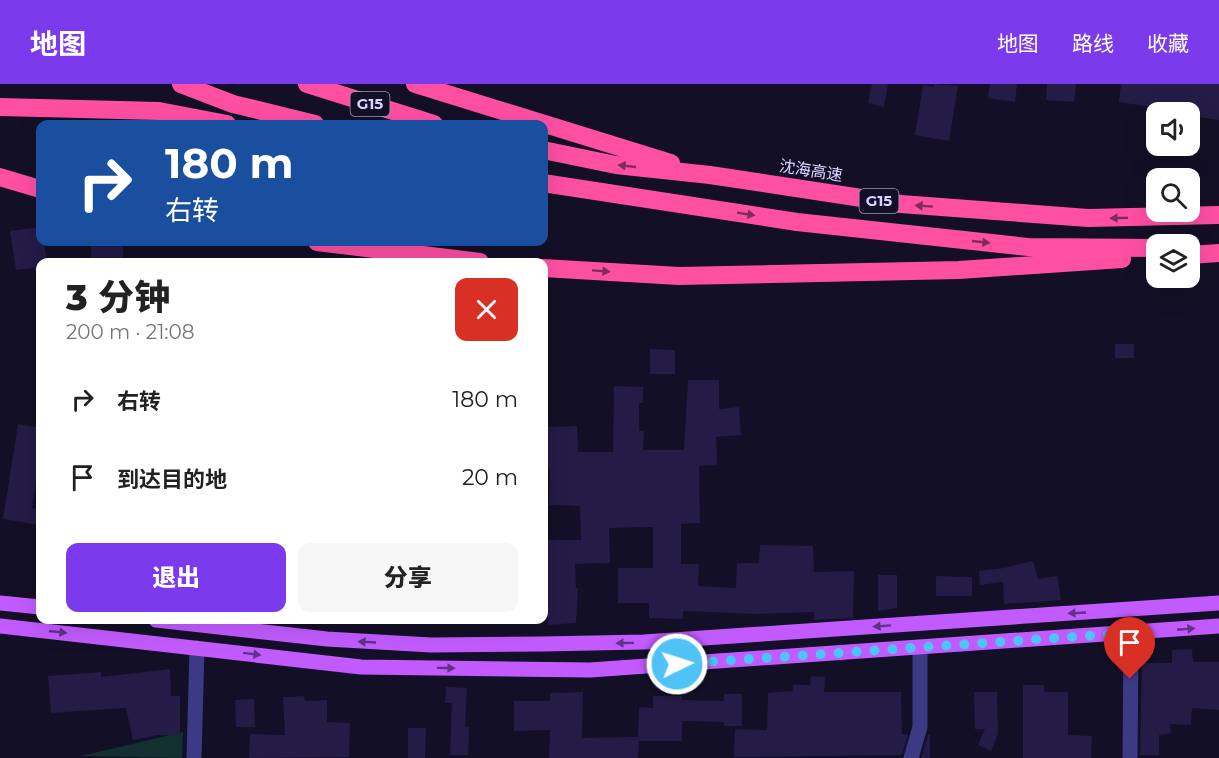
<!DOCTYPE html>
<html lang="zh">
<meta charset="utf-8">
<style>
:root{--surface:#fff;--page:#f6f6f6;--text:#222;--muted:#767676;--accent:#7c3aed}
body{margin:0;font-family:Montserrat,"Noto Sans SC",sans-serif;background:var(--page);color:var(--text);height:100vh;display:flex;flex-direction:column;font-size:22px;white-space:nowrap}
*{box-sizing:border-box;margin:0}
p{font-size:20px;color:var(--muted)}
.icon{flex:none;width:33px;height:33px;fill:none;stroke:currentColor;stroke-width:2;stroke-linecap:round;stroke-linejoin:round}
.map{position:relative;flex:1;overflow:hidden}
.details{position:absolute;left:36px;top:174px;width:512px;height:366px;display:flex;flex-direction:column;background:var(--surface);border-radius:12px;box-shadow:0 6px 24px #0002}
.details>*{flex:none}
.guide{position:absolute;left:36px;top:36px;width:512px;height:126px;border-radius:12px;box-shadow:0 6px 24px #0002;background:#1a4fa0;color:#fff;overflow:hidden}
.fabs{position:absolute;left:1146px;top:18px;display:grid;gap:12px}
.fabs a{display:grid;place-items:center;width:54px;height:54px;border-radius:12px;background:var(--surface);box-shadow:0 6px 24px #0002;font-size:30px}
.pin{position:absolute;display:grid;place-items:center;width:51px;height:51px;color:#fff;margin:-62px -26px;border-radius:50% 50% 50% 0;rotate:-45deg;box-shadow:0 0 6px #0007}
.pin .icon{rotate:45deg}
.me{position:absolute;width:66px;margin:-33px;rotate:86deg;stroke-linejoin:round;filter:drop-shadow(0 0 4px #0008)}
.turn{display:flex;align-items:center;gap:21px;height:126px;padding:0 30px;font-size:27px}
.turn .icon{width:78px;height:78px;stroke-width:2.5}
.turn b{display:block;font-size:42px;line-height:51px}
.round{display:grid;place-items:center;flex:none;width:63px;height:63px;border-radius:12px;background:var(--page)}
.head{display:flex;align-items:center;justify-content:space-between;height:102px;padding:0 30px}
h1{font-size:36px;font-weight:800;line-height:45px}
.action{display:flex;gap:12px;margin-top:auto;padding:12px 30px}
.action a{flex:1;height:69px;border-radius:12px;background:var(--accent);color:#fff;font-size:24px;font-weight:800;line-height:69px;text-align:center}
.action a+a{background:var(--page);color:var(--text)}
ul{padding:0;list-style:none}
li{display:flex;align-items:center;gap:18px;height:78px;padding:0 30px}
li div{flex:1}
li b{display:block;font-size:22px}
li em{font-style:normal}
header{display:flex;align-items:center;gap:36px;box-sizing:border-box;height:84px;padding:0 30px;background:var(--accent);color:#fff}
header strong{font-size:28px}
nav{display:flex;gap:33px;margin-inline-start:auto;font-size:21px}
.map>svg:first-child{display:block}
.green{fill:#12302f}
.building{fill:#241b47}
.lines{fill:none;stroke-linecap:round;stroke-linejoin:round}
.minor{stroke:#3d3a85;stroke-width:15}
.major{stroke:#c25bff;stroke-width:15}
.highway{stroke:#ff4fa3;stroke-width:18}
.oneway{fill:#7d2c5e}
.oneway2{fill:#623188}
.route{stroke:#4fc3f7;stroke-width:10;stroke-dasharray:0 18}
.labels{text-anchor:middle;stroke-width:6;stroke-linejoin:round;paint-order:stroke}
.shield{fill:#130f26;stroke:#9e99be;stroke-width:1.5}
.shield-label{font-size:15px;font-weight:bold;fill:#d9d4ff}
.street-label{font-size:16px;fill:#d9d4ff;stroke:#130f26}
</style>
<header>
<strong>地图</strong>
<nav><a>地图</a><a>路线</a><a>收藏</a></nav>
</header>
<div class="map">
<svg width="1219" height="674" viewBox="0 0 1219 674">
<rect width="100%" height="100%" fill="#130f26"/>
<polygon class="green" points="183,648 182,674 81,672"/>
<g class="building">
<polygon points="872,0 888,0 884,23 868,19"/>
<polygon points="934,0 958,2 949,57 915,51 923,1 934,3"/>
<polygon points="990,0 1017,0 1015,18 988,14"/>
<polygon points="1047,0 1076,0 1074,18 1046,16"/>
<polygon points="1121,0 1219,0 1219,36 1190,32 1190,28 1162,28 1163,25 1119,18"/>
<polygon points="40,143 40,158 44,158 47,178 40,178 40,183 16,186 10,147"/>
<rect x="91" y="158" width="32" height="18"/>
<rect x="1115" y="260" width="19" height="14"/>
<polygon points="650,265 675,266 675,290 650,290"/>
<polygon points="688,296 719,296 719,325 739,323 741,351 716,353 717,381 699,382 700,439 681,440 681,480 699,480 698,502 736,504 737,479 759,479 760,461 813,462 814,488 854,487 853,534 814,536 814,528 756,530 683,527 683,535 649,534 649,519 618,519 618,484 653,484 653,443 609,444 610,479 575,480 576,504 578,504 576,539 548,541 546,456 581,456 580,422 549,421 550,385 545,385 546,343 577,342 578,368 613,368 614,302 643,303 643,319 639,319 639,347 644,347 643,366 684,366"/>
<polygon points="18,340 40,344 40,372 32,424 40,425 40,441 3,435"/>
<polygon points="1033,477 1038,495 1057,492 1061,516 1004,520 1003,498 980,501 979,487 1004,484"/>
<polygon points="878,491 897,491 897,524 878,527"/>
<polygon points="936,492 972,493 972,512 936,512"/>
<polygon points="1192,565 1193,578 1219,578 1219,626 1192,624 1191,641 1170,640 1171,649 1159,651 1159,671 1140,671 1142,579 1172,579 1172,566"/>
<polygon points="170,585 171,612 180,612 180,651 158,651 133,656 126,624 51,629 48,592 101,588 101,593"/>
<polygon points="811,592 825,593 824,608 901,608 902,650 908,651 902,671 734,673 735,645 767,646 768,609 793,607 793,601 810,601"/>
<polygon points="1023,601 1044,601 1044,608 1068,608 1068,651 1092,652 1091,674 1023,674"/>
<polygon points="446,603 467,604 465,643 469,643 468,671 450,671 452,619 445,619"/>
<polygon points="583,608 582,654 638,653 639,623 653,624 653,612 682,612 682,616 724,617 724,610 742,610 742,642 724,642 724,638 682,637 682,657 639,657 638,674 549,674 550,646 514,647 514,617 550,617 550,609"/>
<polygon points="974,608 997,608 998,649 991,667 978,661 985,645 975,645"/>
<polygon points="304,612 305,617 327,616 327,638 350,639 349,673 249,674 250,650 285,651 283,613"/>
<polygon points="254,615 255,643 236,643 235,616"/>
<polygon points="408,644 426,644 425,674 408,674"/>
<polygon points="928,651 930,651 930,674 921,674"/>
</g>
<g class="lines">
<g class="minor">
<polyline points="194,674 197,564"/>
<polyline points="911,674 920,643 920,563"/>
<polyline points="1130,674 1131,549"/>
</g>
<g class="major">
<polyline points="0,519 40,523"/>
<polyline points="156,536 327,555 431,561 542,560 644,558 1219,519"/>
<polyline points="0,542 361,583 590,586 1219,542"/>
</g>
<g class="highway">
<polyline points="181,0 233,20 315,40"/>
<polyline points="307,0 434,40"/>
<polyline points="415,0 671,79"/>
<polyline points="0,23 159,27 227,40"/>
<polyline points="543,66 616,81 710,91 901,120 1088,134 1219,131"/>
<polyline points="0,93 40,105"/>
<polyline points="543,99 797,138 1028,163 1156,164"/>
<polyline points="317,158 480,178"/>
<polyline points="1190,171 1219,169"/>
<polyline points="543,184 679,192 959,186 1122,175"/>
</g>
</g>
<defs><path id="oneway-solid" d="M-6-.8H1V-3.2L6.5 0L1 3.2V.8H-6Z" transform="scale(1.5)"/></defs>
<g class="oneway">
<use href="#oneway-solid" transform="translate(627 82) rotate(-174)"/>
<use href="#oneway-solid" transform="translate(924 122) rotate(-176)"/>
<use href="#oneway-solid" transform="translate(746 130) rotate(9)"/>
<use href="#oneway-solid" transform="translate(1119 134) rotate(179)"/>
<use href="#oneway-solid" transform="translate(981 158) rotate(6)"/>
<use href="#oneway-solid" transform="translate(601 187) rotate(4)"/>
</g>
<g class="oneway2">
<use href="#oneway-solid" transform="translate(1077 529) rotate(177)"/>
<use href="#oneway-solid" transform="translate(882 542) rotate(176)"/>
<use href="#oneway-solid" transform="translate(1186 545) rotate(-5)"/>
<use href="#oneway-solid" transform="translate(58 548) rotate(6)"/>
<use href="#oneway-solid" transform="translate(367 558) rotate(-177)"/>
<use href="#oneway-solid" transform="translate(625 559) rotate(179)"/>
<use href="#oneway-solid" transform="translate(252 570) rotate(7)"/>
<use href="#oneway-solid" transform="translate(446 584) rotate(1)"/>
</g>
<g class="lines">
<polyline class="route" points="677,580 1131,549 1130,595"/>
</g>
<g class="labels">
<g class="shield">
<rect x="350.5" y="8" width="39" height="24" rx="4.5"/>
<rect x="859.5" y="105" width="39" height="24" rx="4.5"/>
</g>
<g class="shield-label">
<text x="370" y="25">G15</text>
<text x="879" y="122">G15</text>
</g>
<g class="street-label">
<text transform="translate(811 86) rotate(9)" y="6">沈海高速</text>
</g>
</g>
</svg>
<div class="fabs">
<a><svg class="icon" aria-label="sound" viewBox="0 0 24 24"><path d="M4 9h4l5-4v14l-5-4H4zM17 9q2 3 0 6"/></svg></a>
<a><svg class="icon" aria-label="search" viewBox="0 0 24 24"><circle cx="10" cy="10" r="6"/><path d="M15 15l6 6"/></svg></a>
<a><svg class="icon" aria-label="layers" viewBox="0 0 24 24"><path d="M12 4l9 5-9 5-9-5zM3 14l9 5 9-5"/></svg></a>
</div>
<div class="pin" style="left:1130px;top:595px;background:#d93025"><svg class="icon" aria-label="arrive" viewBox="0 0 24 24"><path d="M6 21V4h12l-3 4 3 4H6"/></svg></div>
<svg class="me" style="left:677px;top:580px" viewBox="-20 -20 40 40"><circle r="17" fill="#4fc3f7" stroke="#fff" stroke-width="3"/><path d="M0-11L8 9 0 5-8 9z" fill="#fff"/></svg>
<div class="guide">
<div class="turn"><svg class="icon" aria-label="right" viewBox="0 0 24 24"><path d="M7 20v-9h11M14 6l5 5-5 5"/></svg><div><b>180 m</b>右转</div></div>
</div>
<section class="details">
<div class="head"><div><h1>3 分钟</h1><p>200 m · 21:08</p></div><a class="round" style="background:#d93025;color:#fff"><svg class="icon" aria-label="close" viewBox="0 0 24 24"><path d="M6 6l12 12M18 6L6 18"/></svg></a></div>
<ul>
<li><svg class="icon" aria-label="right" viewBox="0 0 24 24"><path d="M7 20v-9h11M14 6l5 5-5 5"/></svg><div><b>右转</b></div><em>180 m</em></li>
<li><svg class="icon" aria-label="arrive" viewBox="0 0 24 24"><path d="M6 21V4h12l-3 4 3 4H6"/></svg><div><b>到达目的地</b></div><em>20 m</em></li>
</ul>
<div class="action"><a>退出</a><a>分享</a></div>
</section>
</div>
